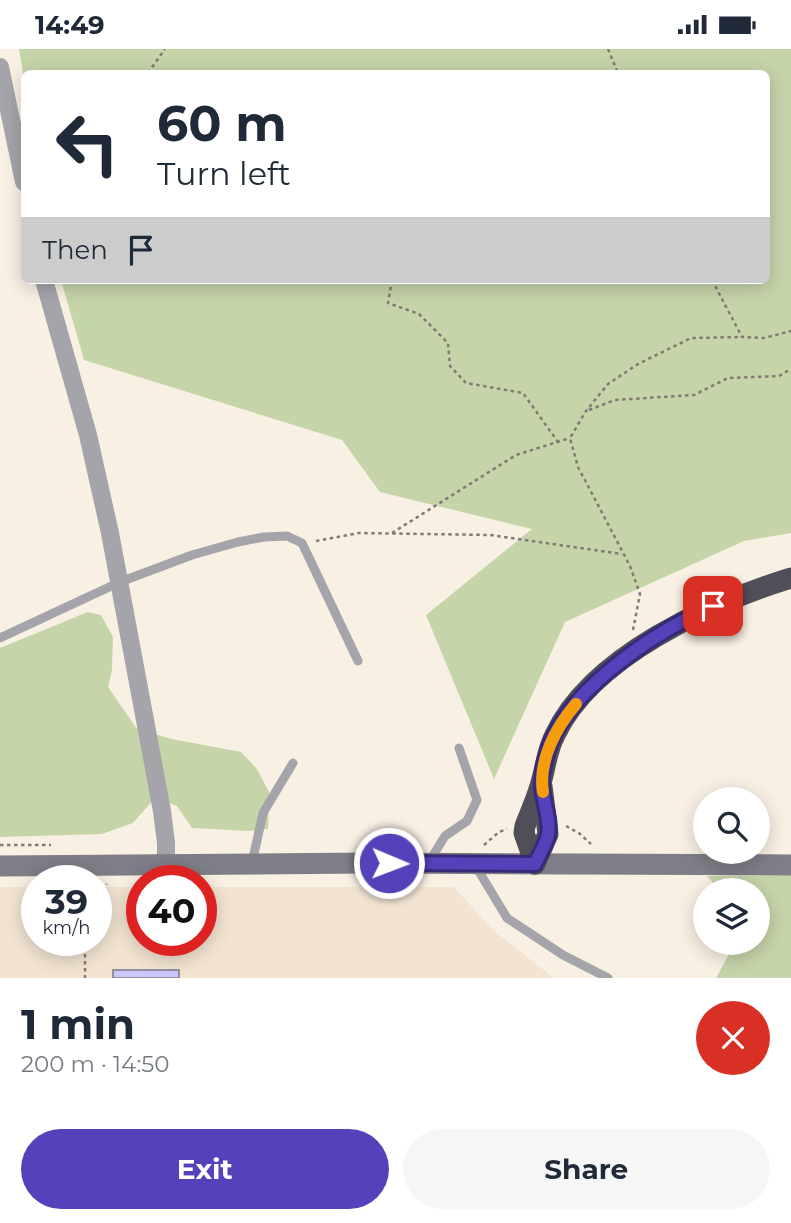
<!DOCTYPE html>
<meta charset="utf-8">
<style>
:root{--surface:#fff;--page:#f6f6f7;--text:#1f2937;--muted:#747a83;--accent:#5542ba}
body{margin:0;font-family:Montserrat,sans-serif;background:var(--page);color:var(--text);height:100vh;display:flex;flex-direction:column;font-size:26px;white-space:nowrap}
*{box-sizing:border-box;margin:0}
p{font-size:23px;color:var(--muted)}
.icon{flex:none;width:38px;height:38px;fill:none;stroke:currentColor;stroke-width:2;stroke-linecap:round;stroke-linejoin:round}
.map{position:relative;height:929px;overflow:hidden}
.details{display:flex;flex-direction:column;background:var(--surface);flex:1}
.details>*{flex:none}
.top-card{position:absolute;left:21px;top:21px;width:749px;height:214px;border-radius:10px;box-shadow:0 4px 18px #0003;background:#fff;color:var(--text);overflow:hidden}
.fabs{position:absolute;left:693px;top:738px;display:grid;gap:14px}
.fabs a{display:grid;place-items:center;width:77px;height:77px;border-radius:50%;background:var(--surface);box-shadow:0 4px 18px #0003;font-size:35px}
.speed{position:absolute;left:21px;top:816px;display:flex;gap:14px;font-size:35px;font-weight:700;text-align:center}
.speed>*{display:grid;place-content:center;width:91px;height:91px;border-radius:50%;background:var(--surface);box-shadow:0 4px 18px #0003;line-height:1}
.speed small{font-size:18px;font-weight:400}
.speed .limit{border:10px solid #d22;background:#fff;color:#111}
.pin{position:absolute;display:grid;place-items:center;width:60px;height:60px;color:#fff;margin:-30px;border-radius:14px;box-shadow:0 4px 10px #0006}
.me{position:absolute;width:77px;margin:-38px;rotate:91deg;stroke-linejoin:round;filter:drop-shadow(0 0 5px #0008)}
.turn{display:flex;align-items:center;gap:24px;height:147px;padding:0 21px;font-size:32px}
.turn .icon{width:91px;height:91px;stroke-width:2.5}
.turn b{display:block;font-size:49px;line-height:60px}
.then{display:flex;align-items:center;height:66px;padding:0 21px;background:#0003;gap:14px;font-size:26px}
.round{display:grid;place-items:center;flex:none;width:74px;height:74px;border-radius:37px;background:var(--page)}
.head{display:flex;align-items:center;justify-content:space-between;height:119px;padding:0 21px}
h1{font-size:42px;font-weight:700;line-height:52px}
.primary-button{display:flex;gap:14px;margin-top:auto;padding:14px 21px}
.primary-button a{flex:1;height:80px;border-radius:42px;background:var(--accent);color:#fff;font-size:28px;font-weight:700;line-height:80px;text-align:center}
.primary-button a+a{background:var(--page);color:var(--text)}
.status{display:flex;justify-content:space-between;align-items:center;height:49px;padding:0 35px;background:var(--surface);direction:ltr}
.status svg{height:19px;fill:currentColor}
.map>svg:first-child{display:block}
.built{fill:#f3e4d2}
.green{fill:#c6d4aa}
.building{fill:#cfc7fb;stroke:#92909c;stroke-width:2}
.lines{fill:none;stroke-linecap:round;stroke-linejoin:round}
.path{stroke:#807b73;stroke-width:2.5;stroke-dasharray:3.5 3.5;stroke-linecap:butt}
.lane{stroke:#a4a4aa;stroke-width:9}
.street{stroke:#a4a4aa;stroke-width:18}
.secondary{stroke:#7f7e87;stroke-width:21}
.highway{stroke:#4f4e59;stroke-width:21}
.route-casing{stroke:#372b79;stroke-width:18}
.route{stroke:#5542ba;stroke-width:12}
.slow{stroke:#f59e0b;stroke-width:12}
</style>
<div class="status"><b>14:49</b><svg viewBox="0 0 49 12"><path d="M0 12V9h3v3zM5 12V6h3v6zM10 12V3h3v9zM15 12V0h3v12zM26 1h20v11H26zM47 4h2v5h-2z"/></svg></div>
<div class="map">
<svg width="791" height="929" viewBox="0 0 791 929">
<rect width="100%" height="100%" fill="#f9f0e4"/>
<polygon class="built" points="0,838 37,838 37,891 96,891 96,838 142,838 142,891 201,891 201,838 454,838 494,882 554,929 0,929"/>
<g class="green">
<polygon points="19,0 791,0 791,484 744,492 565,573 494,730 426,566 532,480 380,443 342,391 84,311 61,231 766,231 766,24 24,24 24,30"/>
<polygon points="88,563 101,566 113,588 112,621 108,638 137,680 172,690 241,703 257,720 269,743 268,780 249,782 192,779 177,757 155,749 133,774 102,785 0,788 0,599"/>
<polygon points="791,826 791,929 716,929 735,894 758,894 758,842 720,842 707,827"/>
</g>
<rect class="building" x="113" y="921" width="66" height="8"/>
<g class="lines">
<g class="path">
<polyline points="608,0 618,24"/>
<polyline points="148,24 165,0"/>
<polyline points="392,231 388,254 419,265 448,294 450,317 466,334 523,344 558,393"/>
<polyline points="712,231 742,288 764,289 791,282"/>
<polyline points="589,361 615,351 694,346 728,329 779,327 791,320"/>
<polyline points="392,484 516,406 570,389"/>
<polyline points="316,492 359,484 491,486 622,505"/>
<polyline points="633,581 640,545 630,517 578,418 570,389 586,362 608,335 638,315 691,289 742,288"/>
<polyline points="566,777 579,784 591,795"/>
<polyline points="0,796 51,796"/>
<polyline points="484,796 499,783 507,780"/>
<polyline points="96,845 107,835"/>
<polyline points="85,891 85,929"/>
</g>
<g class="lane">
<polyline points="0,589 120,533 192,506 238,493 264,488 287,487 302,494 358,612"/>
<polyline points="429,813 445,787 467,772 477,751 459,699"/>
<polyline points="252,814 263,764 293,714"/>
<polyline points="475,816 507,869 563,906 608,929"/>
</g>
<g class="street">
<polyline points="0,18 24,133"/>
<polyline points="44,231 88,386 110,484 162,762 166,794 166,817"/>
</g>
<polyline class="secondary" points="0,817 369,814 791,816"/>
<g class="highway">
<path d="M535,815L524,784L525,777C530,764 536,751 540,737C546,719 546,703 555,686C592,607 712,553 791,529"/>
<polyline points="535,815 548,785 542,737"/>
</g>
</g>
<g class="lines">
<defs>
<path id="route" d="M389,814L535,815C539,806 546,795 548,786C551,771 543,753 542,738C541,730 543,720 545,712C559,644 654,584 713,557"/>
</defs>
<use href="#route" class="route-casing"/>
<use href="#route" class="route"/>
<path class="slow" d="M543,743C538,712 556,678 576,655"/>
</g>
</svg>
<div class="fabs">
<a><svg class="icon" aria-label="search" viewBox="0 0 24 24"><circle cx="10" cy="10" r="6"/><path d="M15 15l6 6"/></svg></a>
<a><svg class="icon" aria-label="layers" viewBox="0 0 24 24"><path d="M12 4l9 5-9 5-9-5zM3 14l9 5 9-5"/></svg></a>
</div>
<div class="speed"><div>39<small>km/h</small></div><div class="limit">40</div></div>
<div class="pin" style="left:713px;top:557px;background:#d93025"><svg class="icon" aria-label="arrive" viewBox="0 0 24 24"><path d="M6 21V4h12l-3 4 3 4H6"/></svg></div>
<svg class="me" style="left:389px;top:814px" viewBox="-20 -20 40 40"><circle r="17" fill="#5542ba" stroke="#fff" stroke-width="3"/><path d="M0-11L8 9 0 5-8 9z" fill="#fff"/></svg>
<div class="top-card">
<div class="turn"><svg class="icon" aria-label="left" viewBox="0 0 24 24"><path d="M17 20v-9H6M10 6l-5 5 5 5"/></svg><div><b>60 m</b>Turn left</div></div>
<div class="then">Then<svg class="icon" aria-label="arrive" viewBox="0 0 24 24"><path d="M6 21V4h12l-3 4 3 4H6"/></svg></div>
</div>
</div>
<section class="details">
<div class="head"><div><h1>1 min</h1><p>200 m · 14:50</p></div><a class="round" style="background:#d93025;color:#fff"><svg class="icon" aria-label="close" viewBox="0 0 24 24"><path d="M6 6l12 12M18 6L6 18"/></svg></a></div>
<div class="primary-button"><a>Exit</a><a>Share</a></div>
</section>
